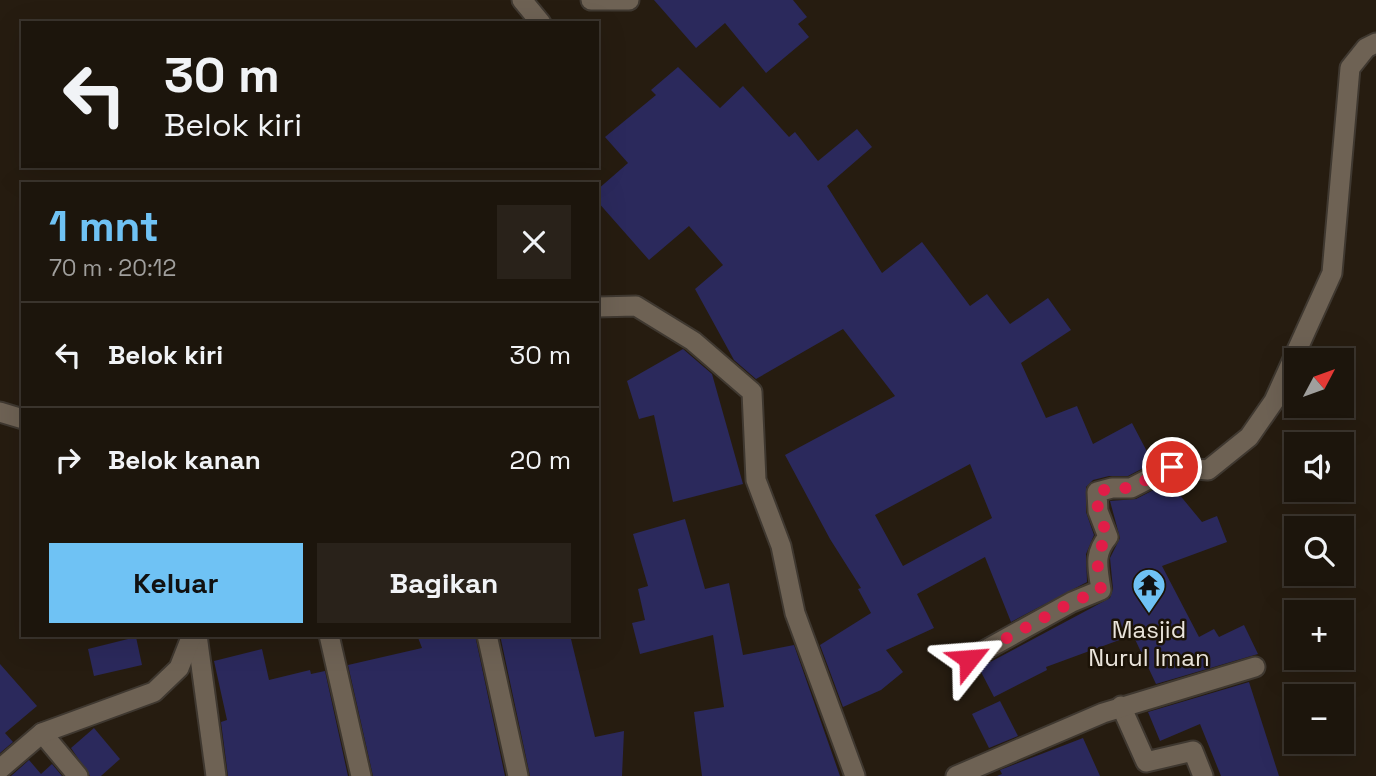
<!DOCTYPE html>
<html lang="id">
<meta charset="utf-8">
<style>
:root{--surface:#1c150c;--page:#29221a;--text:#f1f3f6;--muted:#a09f9d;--line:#3a342d;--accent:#6fc2f4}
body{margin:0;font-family:"Space Grotesk",sans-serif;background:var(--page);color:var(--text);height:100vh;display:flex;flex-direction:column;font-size:26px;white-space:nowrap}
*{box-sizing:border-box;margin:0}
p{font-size:23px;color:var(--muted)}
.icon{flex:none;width:38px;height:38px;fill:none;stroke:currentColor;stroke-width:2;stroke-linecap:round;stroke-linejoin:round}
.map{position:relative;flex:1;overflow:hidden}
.drawer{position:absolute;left:21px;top:182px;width:578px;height:455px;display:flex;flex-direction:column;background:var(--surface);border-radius:0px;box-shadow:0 7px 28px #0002,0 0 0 2px var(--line)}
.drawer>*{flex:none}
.hud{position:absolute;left:21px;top:21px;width:578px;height:147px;border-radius:0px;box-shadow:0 7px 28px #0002,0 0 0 2px var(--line);background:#1c150c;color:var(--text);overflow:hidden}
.needle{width:46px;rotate:49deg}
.controls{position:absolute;left:1284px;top:348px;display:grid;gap:14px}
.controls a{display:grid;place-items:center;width:70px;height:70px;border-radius:0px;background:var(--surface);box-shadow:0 7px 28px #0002,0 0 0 2px var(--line);font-size:35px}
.pin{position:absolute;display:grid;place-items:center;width:60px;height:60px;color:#fff;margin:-30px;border:4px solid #fff;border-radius:50%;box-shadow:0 2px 7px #0007}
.me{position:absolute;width:77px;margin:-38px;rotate:62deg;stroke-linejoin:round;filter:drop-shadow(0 0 5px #0008)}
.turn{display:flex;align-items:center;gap:24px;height:147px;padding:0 28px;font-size:32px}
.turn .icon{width:91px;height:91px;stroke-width:2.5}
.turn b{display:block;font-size:49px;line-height:60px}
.round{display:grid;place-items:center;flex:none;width:74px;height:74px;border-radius:0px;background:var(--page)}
.overview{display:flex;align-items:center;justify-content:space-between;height:119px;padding:0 28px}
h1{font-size:42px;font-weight:800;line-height:52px;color:var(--accent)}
.cta{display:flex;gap:14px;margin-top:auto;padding:14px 28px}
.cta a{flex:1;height:80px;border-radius:0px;background:var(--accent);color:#111;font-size:28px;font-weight:800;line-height:80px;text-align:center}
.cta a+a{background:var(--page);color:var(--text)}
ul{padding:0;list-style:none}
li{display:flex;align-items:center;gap:21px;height:105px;padding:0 28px;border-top:2px solid var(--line)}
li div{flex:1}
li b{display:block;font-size:26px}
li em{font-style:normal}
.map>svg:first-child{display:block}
.building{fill:#2b295c;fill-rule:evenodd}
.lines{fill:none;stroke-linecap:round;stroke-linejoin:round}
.minor-casing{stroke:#3f3830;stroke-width:23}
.minor{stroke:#6e6254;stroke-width:19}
.route{stroke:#e11d48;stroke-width:12;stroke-dasharray:0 21.6}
.labels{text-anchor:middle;stroke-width:5;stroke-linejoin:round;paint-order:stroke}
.poi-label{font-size:24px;fill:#eae4db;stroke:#1c1307}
</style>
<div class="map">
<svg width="1376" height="776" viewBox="0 0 1376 776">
<rect width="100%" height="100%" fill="#261c10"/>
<g class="building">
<polygon points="654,0 793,0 807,17 798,24 809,37 766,73 725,23 696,48"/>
<path d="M678,67L720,108L743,86L789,137L795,132L818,161L857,129L872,147L827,186L882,273L922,242L970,306L987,294L1010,324L1048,298L1071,330L1021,363L1046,418L1077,406L1093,444L1132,423L1153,463L1128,476H1109L1093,480L1086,487V512L1094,535L1086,554L1087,582L1011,622L985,557L917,594L934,628L886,650L903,672L881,690L843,707L820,645L871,613L858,589L861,588L830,539L785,455L895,396L843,329L756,379L734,360L695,289L723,265L689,226L649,260L597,201V190L628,163L605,137L656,95L651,90ZM970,464L992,518L903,566L875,515Z"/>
<polygon points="683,349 712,374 743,484 673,502 654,415 639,419 627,381"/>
<polygon points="1169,482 1202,522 1217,516 1227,542 1162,566 1199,637 1214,629 1219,637 1244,625 1258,654 1156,684 1133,635 1046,667 1047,670 994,697 979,668 1110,598 1113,589 1110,558 1120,538 1110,501 1136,499"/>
<polygon points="685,519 705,589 729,583 743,655 794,645 840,776 702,776 694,712 724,707 713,635 640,654 632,623 645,620 638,589 648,586 633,534"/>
<polygon points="417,635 475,635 505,776 373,776 348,665 422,648"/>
<polygon points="500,635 570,635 595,737 624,731 622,776 530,776"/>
<polygon points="136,637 142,665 94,676 88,649"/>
<polygon points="262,649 269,680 310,670 311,674 325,671 348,776 228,776 221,722 227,720 214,661"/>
<polygon points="0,664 37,706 5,733 13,742 0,753"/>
<polygon points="1249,682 1279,776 1221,776 1200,724 1160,741 1148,712"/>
<polygon points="1000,701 1018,736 989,748 972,714"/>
<polygon points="94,728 120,759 101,776 90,776 71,748"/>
<polygon points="1083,738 1100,776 997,776 1002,774 1000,770"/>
<polygon points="29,760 41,774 52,764 62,776 11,776"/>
</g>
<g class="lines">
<defs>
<g id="minor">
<polyline points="522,0 541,23"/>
<polyline points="591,0 629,0"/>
<polyline points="597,307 636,306 693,341 752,392 756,480 781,546 795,613 855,776"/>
<polyline points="0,412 23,419"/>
<polyline points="197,635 216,776"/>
<polyline points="329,635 361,776"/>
<polyline points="487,635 518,776"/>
<path d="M969,659L1072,602L1101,590C1098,568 1093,554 1108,537L1098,511L1097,492L1112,488H1131L1172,467L1208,470L1249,437L1274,401L1332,273L1350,68L1366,48L1376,43"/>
<polyline points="1121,706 1146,762 1193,751 1203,776"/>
<polyline points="42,733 78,776"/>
<polyline points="0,769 42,733 154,692 179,668 192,635"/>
<polyline points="956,776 1103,713 1255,667"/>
</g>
</defs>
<use href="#minor" class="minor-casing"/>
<use href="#minor" class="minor"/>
</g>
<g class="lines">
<path class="route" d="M969,659L1072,602L1101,590C1098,568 1093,554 1108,537L1098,511L1097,492L1112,488H1130L1172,467"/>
</g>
<defs>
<symbol id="temple-pin" viewBox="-11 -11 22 30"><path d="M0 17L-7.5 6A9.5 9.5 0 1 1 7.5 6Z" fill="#6fc2f4" stroke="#1c1307"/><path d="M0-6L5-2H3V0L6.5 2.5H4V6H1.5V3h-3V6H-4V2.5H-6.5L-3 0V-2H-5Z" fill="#111"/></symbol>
</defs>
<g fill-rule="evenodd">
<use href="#temple-pin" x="1130" y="566" width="38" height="52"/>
</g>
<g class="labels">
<g class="poi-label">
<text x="1149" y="638">Masjid<tspan x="1149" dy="28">Nurul Iman</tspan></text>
</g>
</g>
</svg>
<div class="controls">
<a><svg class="needle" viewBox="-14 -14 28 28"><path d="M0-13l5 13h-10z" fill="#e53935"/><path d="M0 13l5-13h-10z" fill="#a09f9d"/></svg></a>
<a><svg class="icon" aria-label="sound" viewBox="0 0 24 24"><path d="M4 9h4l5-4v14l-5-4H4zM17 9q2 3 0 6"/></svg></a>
<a><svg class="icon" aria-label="search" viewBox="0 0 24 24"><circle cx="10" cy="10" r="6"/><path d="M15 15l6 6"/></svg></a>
<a>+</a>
<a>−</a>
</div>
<div class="pin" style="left:1172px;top:467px;background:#d93025"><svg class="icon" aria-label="arrive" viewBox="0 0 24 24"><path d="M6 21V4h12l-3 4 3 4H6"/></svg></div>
<svg class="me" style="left:969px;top:659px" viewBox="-20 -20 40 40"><path d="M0-17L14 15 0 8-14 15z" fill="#e11d48" stroke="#fff" stroke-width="4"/></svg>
<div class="hud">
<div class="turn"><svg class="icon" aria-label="left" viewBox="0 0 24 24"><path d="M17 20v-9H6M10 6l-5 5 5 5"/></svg><div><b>30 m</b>Belok kiri</div></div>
</div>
<section class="drawer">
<div class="overview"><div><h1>1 mnt</h1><p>70 m · 20:12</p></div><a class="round"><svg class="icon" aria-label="close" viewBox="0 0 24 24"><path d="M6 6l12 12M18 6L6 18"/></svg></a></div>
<ul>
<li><svg class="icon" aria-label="left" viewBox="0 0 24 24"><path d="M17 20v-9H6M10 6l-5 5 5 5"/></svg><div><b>Belok kiri</b></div><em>30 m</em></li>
<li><svg class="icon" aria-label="right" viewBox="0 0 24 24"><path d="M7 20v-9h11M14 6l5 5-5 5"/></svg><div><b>Belok kanan</b></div><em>20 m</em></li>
</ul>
<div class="cta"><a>Keluar</a><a>Bagikan</a></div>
</section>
</div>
